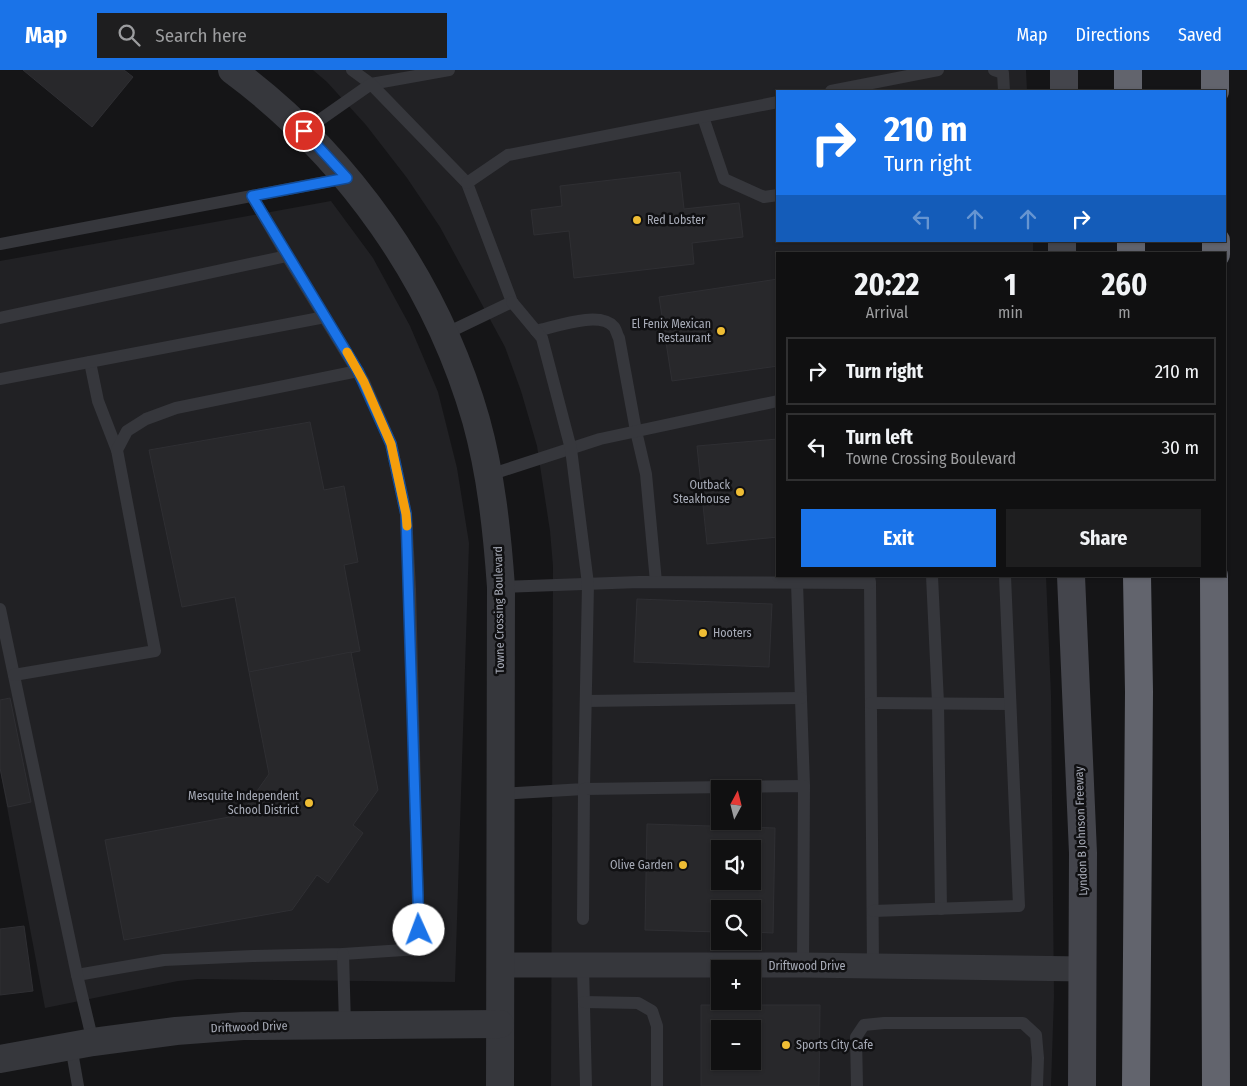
<!DOCTYPE html>
<meta charset="utf-8">
<style>
:root{--surface:#101011;--page:#1e1e1f;--text:#f1f3f6;--muted:#9c9d9f;--line:#303031;--accent:#1a73e8}
body{margin:0;font-family:"Fira Sans Condensed",sans-serif;background:var(--page);color:var(--text);height:100vh;display:flex;flex-direction:column;font-size:19px;white-space:nowrap}
*{box-sizing:border-box;margin:0}
p{font-size:16px;color:var(--muted)}
.icon{flex:none;width:28px;height:28px;fill:none;stroke:currentColor;stroke-width:2;stroke-linecap:round;stroke-linejoin:round}
.map{position:relative;flex:1;overflow:hidden}
.side{position:absolute;left:776px;top:182px;width:450px;height:325px;display:flex;flex-direction:column;background:var(--surface);border-radius:0px;box-shadow:0 1px 4px #0004,0 0 0 1px var(--line)}
.side>*{flex:none}
.banner{position:absolute;left:776px;top:20px;width:450px;height:152px;border-radius:0px;box-shadow:0 1px 4px #0004,0 0 0 1px var(--line);background:#1a73e8;color:#fff;overflow:hidden}
.needle{width:32px;rotate:7deg}
.tools{position:absolute;left:711px;top:710px;display:grid;gap:10px}
.tools a{display:grid;place-items:center;width:50px;height:50px;border-radius:0px;background:var(--surface);box-shadow:0 1px 4px #0004,0 0 0 1px var(--line);font-size:25px}
.pin{position:absolute;display:grid;place-items:center;width:42px;height:42px;color:#fff;margin:-21px;border:2px solid #fff;border-radius:50%;box-shadow:0 1px 5px #0007}
.me{position:absolute;width:55px;margin:-28px;rotate:358deg;stroke-linejoin:round;filter:drop-shadow(0 0 4px #0008)}
.turn{display:flex;align-items:center;gap:18px;height:105px;padding:0 25px;font-size:22px}
.turn .icon{width:65px;height:65px;stroke-width:2.5}
.turn b{display:block;font-size:35px;line-height:42px}
.lanes{display:flex;align-items:center;height:48px;padding:0 25px;background:#0003;justify-content:center;gap:25px;direction:ltr}
.lanes .off{opacity:.35}
.eta{display:flex;justify-content:space-evenly;align-items:center;height:85px;text-align:center}
.eta b{font-size:30px;font-weight:700;line-height:35px}
.button{display:flex;gap:10px;margin-top:auto;padding:10px 25px}
.button a{flex:1;height:58px;border-radius:0px;background:var(--accent);color:#fff;font-size:20px;font-weight:700;line-height:58px;text-align:center}
.button a+a{background:var(--page);color:var(--text)}
ul{padding:0;list-style:none}
li{display:flex;align-items:center;gap:15px;height:68px;margin:0 10px 8px;padding:0 15px;border:2px solid var(--line);border-radius:0px}
li div{flex:1}
li b{display:block;font-size:19px}
li em{font-style:normal}
header{display:flex;align-items:center;gap:30px;box-sizing:border-box;height:70px;padding:0 25px;background:var(--accent);color:#fff}
header strong{font-size:24px}
nav{display:flex;gap:28px;margin-inline-start:auto;font-size:18px}
.search{width:350px;height:45px;background:var(--page);display:flex;align-items:center;gap:12px;box-sizing:border-box;padding:0 18px;border-radius:0px;color:var(--muted);font-size:19px}
.map>svg:first-child{display:block}
.built{fill:#212124;fill-rule:evenodd}
.building{fill:#28282b;stroke:#2f2f33;fill-rule:evenodd}
.lines{fill:none;stroke-linecap:round;stroke-linejoin:round}
.service{stroke:#36373c;stroke-width:12}
.minor{stroke:#36373c;stroke-width:25}
.tertiary{stroke:#36373c;stroke-width:28}
.secondary{stroke:#44454c;stroke-width:28}
.motorway{stroke:#62646d;stroke-width:28}
.route-casing{stroke:#114b97;stroke-width:12}
.route{stroke:#1a73e8;stroke-width:9}
.slow{stroke:#f59e0b;stroke-width:9}
.poi-dot{fill:#efbd34;stroke:#101012;stroke-width:2}
.labels{text-anchor:middle;stroke-width:5;stroke-linejoin:round;paint-order:stroke}
.poi-label{font-size:12px;fill:#a7abb7;stroke:#101012;text-anchor:end}
.street-label{font-size:12px;fill:#a7abb7;stroke:#101012}
</style>
<header>
<strong>Map</strong>
<div class="search"><svg class="icon" aria-label="search" viewBox="0 0 24 24"><circle cx="10" cy="10" r="6"/><path d="M15 15l6 6"/></svg>Search here</div>
<nav><a>Map</a><a>Directions</a><a>Saved</a></nav>
</header>
<div class="map">
<svg width="1247" height="1016" viewBox="0 0 1247 1016">
<rect width="100%" height="100%" fill="#151517"/>
<g class="built">
<path d="M313,0H1026L1027,21H778V171H1033V184H778V506H1046L1051,625L1054,926L1051,1016H551L553,496L550,461L537,376L521,321L505,277L440,157L407,108L366,55L327,12ZM720,719H752V751H720ZM720,779H752V811H720ZM720,839H752V871H720ZM720,899H752V931H720ZM720,959H752V991H720Z"/>
<polygon points="331,131 373,188 410,256 438,322 457,398 469,473 455,912 198,909 178,911 45,938 0,700 0,191"/>
</g>
<g class="building">
<polygon points="23,0 124,0 133,7 92,57"/>
<polygon points="680,102 684,139 739,133 743,167 692,173 694,194 574,208 569,161 534,165 531,140 562,136 560,116"/>
<polygon points="778,209 778,296 672,311 659,227"/>
<polygon points="310,352 324,420 344,416 358,492 344,495 360,581 249,602 235,527 182,537 149,380"/>
<polygon points="778,369 778,467 707,474 697,376"/>
<polygon points="637,529 772,534 769,597 634,592"/>
<polygon points="351,582 378,720 353,755 363,763 328,813 317,805 292,840 124,870 105,770 240,745 269,704 249,602"/>
<polygon points="10,628 31,732 8,737 0,698 0,630"/>
<path d="M647,754L775,758L773,863L752,862V839H720V862L645,860ZM720,779H752V811H720Z"/>
<polygon points="24,856 33,921 0,925 0,859"/>
<path d="M701,935H820L819,1016H701ZM720,959H752V991H720Z"/>
</g>
<g class="lines">
<g class="service">
<polyline points="352,0 371,14 449,0"/>
<polyline points="994,0 1003,3 1004,21"/>
<polyline points="831,21 938,0"/>
<polyline points="703,47 724,109 764,127 778,125"/>
<polyline points="304,61 371,14 467,113 512,232 445,264"/>
<polyline points="467,113 508,85 778,32"/>
<polyline points="252,126 287,186"/>
<polyline points="0,174 346,108"/>
<polyline points="0,248 287,186 364,312 391,374 406,444 410,519 419,879 343,884 253,886 164,890 77,905"/>
<path d="M536,261C555,257 600,240 614,257C616,259 617,265 619,268L636,361L646,404L656,512"/>
<polyline points="90,292 98,331 117,380"/>
<polyline points="0,309 325,247"/>
<polyline points="489,405 600,369 778,331"/>
<polyline points="932,506 938,633 941,839"/>
<polyline points="797,513 804,716"/>
<polyline points="870,513 873,896"/>
<polyline points="501,517 639,512 870,513 869,506"/>
<polyline points="0,539 77,905 93,972"/>
<polyline points="14,605 155,581 117,380 127,361 146,349 176,338 358,301"/>
<polyline points="586,631 801,628"/>
<polyline points="871,633 1010,634"/>
<polyline points="500,724 584,719 588,514 571,379 542,268 512,232"/>
<polyline points="873,841 1019,836 1005,506"/>
<polyline points="583,849 584,719 804,716 803,895"/>
<polyline points="343,884 345,955"/>
<polyline points="583,896 586,1016"/>
<polyline points="584,932 638,933 652,941 657,956 657,1016"/>
<polyline points="71,976 78,1016"/>
<polyline points="857,1016 856,967 864,955 884,953 1023,953 1036,965 1038,988 1037,1016"/>
</g>
<polyline class="minor" points="500,895 803,895 1083,899"/>
<g class="tertiary">
<path d="M232,0C348,86 436,211 476,350C491,404 497,461 501,517L500,1016"/>
<polyline points="0,989 93,972 176,961 243,956 500,954"/>
</g>
<g class="secondary">
<polyline points="1064,21 1064,0"/>
<polyline points="1062,171 1062,184"/>
<polyline points="1071,506 1083,783 1082,1016"/>
</g>
<g class="motorway">
<polyline points="1128,0 1128,21"/>
<polyline points="1215,0 1215,21"/>
<polyline points="1131,171 1131,184"/>
<polyline points="1216,171 1216,184"/>
<polyline points="1214,506 1216,1016"/>
<polyline points="1136,1016 1139,622 1137,506"/>
</g>
</g>
<g class="lines">
<defs>
<polyline id="route" points="304,61 347,108 252,126 358,301 391,374 406,444 419,860"/>
</defs>
<use href="#route" class="route-casing"/>
<use href="#route" class="route"/>
<polyline class="slow" points="347,282 364,312 391,374 406,444 407,456"/>
</g>
<g class="poi-dot">
<circle cx="637" cy="150" r="5"/>
<circle cx="721" cy="261" r="5"/>
<circle cx="740" cy="422" r="5"/>
<circle cx="703" cy="563" r="5"/>
<circle cx="309" cy="733" r="5"/>
<circle cx="683" cy="795" r="5"/>
<circle cx="786" cy="975" r="5"/>
</g>
<g class="labels">
<g class="poi-label">
<text x="647" y="154" text-anchor="start">Red Lobster</text>
<text x="711" y="258">El Fenix Mexican<tspan x="711" dy="14">Restaurant</tspan></text>
<text x="730" y="419">Outback<tspan x="730" dy="14">Steakhouse</tspan></text>
<text x="713" y="567" text-anchor="start">Hooters</text>
<text x="299" y="730">Mesquite Independent<tspan x="299" dy="14">School District</tspan></text>
<text x="673" y="799">Olive Garden</text>
<text x="796" y="979" text-anchor="start">Sports City Cafe</text>
</g>
<g class="street-label">
<text transform="translate(499 540) rotate(-91)" y="4">Towne Crossing Boulevard</text>
<text transform="translate(1081 761) rotate(-92)" y="4">Lyndon B Johnson Freeway</text>
<text x="807" y="900">Driftwood Drive</text>
<text transform="translate(249 957) rotate(-2)" y="4">Driftwood Drive</text>
</g>
</g>
</svg>
<div class="tools">
<a><svg class="needle" viewBox="-14 -14 28 28"><path d="M0-13l5 13h-10z" fill="#e53935"/><path d="M0 13l5-13h-10z" fill="#9c9d9f"/></svg></a>
<a><svg class="icon" aria-label="sound" viewBox="0 0 24 24"><path d="M4 9h4l5-4v14l-5-4H4zM17 9q2 3 0 6"/></svg></a>
<a><svg class="icon" aria-label="search" viewBox="0 0 24 24"><circle cx="10" cy="10" r="6"/><path d="M15 15l6 6"/></svg></a>
<a>+</a>
<a>−</a>
</div>
<div class="pin" style="left:304px;top:61px;background:#d93025"><svg class="icon" aria-label="arrive" viewBox="0 0 24 24"><path d="M6 21V4h12l-3 4 3 4H6"/></svg></div>
<svg class="me" style="left:419px;top:860px" viewBox="-20 -20 40 40"><circle r="19" fill="#fff"/><path d="M0-13L10 11 0 6-10 11z" fill="#1a73e8"/></svg>
<div class="banner">
<div class="turn"><svg class="icon" aria-label="right" viewBox="0 0 24 24"><path d="M7 20v-9h11M14 6l5 5-5 5"/></svg><div><b>210 m</b>Turn right</div></div>
<div class="lanes"><svg class="icon off" aria-label="left" viewBox="0 0 24 24"><path d="M17 20v-9H6M10 6l-5 5 5 5"/></svg><svg class="icon off" aria-label="ahead" viewBox="0 0 24 24"><path d="M12 20V5M6 11l6-6 6 6"/></svg><svg class="icon off" aria-label="ahead" viewBox="0 0 24 24"><path d="M12 20V5M6 11l6-6 6 6"/></svg><svg class="icon" aria-label="right" viewBox="0 0 24 24"><path d="M7 20v-9h11M14 6l5 5-5 5"/></svg></div>
</div>
<section class="side">
<div class="eta">
<div><b>20:22</b><p>Arrival</p></div>
<div><b>1</b><p>min</p></div>
<div><b>260</b><p>m</p></div>
</div>
<ul>
<li><svg class="icon" aria-label="right" viewBox="0 0 24 24"><path d="M7 20v-9h11M14 6l5 5-5 5"/></svg><div><b>Turn right</b></div><em>210 m</em></li>
<li><svg class="icon" aria-label="left" viewBox="0 0 24 24"><path d="M17 20v-9H6M10 6l-5 5 5 5"/></svg><div><b>Turn left</b><p>Towne Crossing Boulevard</p></div><em>30 m</em></li>
</ul>
<div class="button"><a>Exit</a><a>Share</a></div>
</section>
</div>
